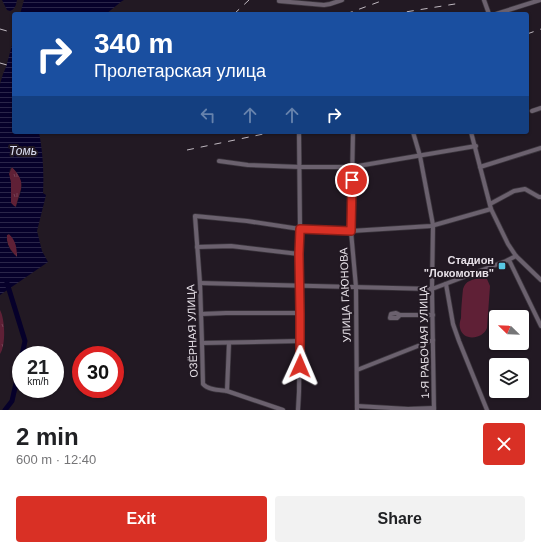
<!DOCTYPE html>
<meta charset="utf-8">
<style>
:root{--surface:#fff;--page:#f2f2f2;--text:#202124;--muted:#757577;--accent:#d93025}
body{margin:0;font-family:Helvetica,sans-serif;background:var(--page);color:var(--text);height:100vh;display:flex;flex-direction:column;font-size:15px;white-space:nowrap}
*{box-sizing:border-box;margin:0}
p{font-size:13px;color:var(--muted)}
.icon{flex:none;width:22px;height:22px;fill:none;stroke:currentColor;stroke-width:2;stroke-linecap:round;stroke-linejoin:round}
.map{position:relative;height:410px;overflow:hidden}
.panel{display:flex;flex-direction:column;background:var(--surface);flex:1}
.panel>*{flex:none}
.top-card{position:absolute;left:12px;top:12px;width:517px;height:122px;border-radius:4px;box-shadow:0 1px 3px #0004;background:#1a4fa0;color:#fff;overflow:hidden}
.needle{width:26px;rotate:293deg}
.buttons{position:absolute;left:489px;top:310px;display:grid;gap:8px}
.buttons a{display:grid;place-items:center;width:40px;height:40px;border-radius:4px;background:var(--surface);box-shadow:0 1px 3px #0004;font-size:20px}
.speed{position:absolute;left:12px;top:346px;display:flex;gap:8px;font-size:20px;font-weight:700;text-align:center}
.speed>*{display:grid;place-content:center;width:52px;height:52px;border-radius:50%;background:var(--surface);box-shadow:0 1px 3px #0004;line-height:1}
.speed small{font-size:10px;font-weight:400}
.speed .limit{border:6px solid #d22;background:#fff;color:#111}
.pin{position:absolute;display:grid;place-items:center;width:34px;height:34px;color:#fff;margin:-17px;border:2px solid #fff;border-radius:50%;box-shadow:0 1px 4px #0007}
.me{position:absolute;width:44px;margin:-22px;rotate:1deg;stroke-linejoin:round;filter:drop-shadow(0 0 3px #0008)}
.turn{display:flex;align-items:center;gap:14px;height:84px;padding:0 16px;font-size:18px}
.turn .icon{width:52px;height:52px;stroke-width:2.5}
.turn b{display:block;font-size:28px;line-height:34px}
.lanes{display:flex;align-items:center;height:38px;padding:0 16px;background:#0003;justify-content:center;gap:20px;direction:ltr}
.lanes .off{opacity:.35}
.round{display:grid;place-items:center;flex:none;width:42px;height:42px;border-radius:4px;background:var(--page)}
.head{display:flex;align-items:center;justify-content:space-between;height:68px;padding:0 16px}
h1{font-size:24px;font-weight:700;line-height:30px}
.cta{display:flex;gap:8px;margin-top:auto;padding:8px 16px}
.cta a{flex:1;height:46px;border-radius:4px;background:var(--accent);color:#fff;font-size:16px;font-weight:700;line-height:46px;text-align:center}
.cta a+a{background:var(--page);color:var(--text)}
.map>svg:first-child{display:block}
.grass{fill:url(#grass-tufts)}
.garden{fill:#5f2036}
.water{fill:url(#water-rules);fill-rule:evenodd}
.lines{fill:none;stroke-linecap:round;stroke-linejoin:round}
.river{stroke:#06002a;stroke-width:5}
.minor-casing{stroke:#3b353d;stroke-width:5.5}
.minor{stroke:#6b616e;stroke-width:4}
.rail{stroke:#c0b9c1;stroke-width:1;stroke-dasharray:7 7;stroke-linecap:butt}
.route-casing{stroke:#8d1f18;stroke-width:10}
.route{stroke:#d93025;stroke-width:7}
.poi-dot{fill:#59c8e4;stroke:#221923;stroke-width:1.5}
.labels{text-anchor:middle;stroke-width:4;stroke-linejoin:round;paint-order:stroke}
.poi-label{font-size:11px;font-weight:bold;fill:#e7e1e8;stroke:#221923;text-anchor:end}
.street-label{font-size:11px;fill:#e7e1e8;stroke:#221923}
.water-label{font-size:12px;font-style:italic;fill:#dde0f5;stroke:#221923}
</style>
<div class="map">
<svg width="541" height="410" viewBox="0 0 541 410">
<defs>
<pattern id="grass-tufts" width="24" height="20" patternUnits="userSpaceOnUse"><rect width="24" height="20" fill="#5f2036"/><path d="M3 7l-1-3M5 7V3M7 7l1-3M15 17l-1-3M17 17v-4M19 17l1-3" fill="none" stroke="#764053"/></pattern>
<pattern id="water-rules" width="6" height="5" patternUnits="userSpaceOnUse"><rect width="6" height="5" fill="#06002a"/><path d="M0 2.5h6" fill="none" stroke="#2a2549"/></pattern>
</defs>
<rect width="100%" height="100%" fill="#221923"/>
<g class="grass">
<path d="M12,167C28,183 20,188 16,207L14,206L11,203V183L9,174Z"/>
<path d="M9,234C17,241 17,248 17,257C11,251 6,244 7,235Z"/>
<path d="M0,310C5,319 6,345 0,354Z"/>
</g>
<path class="garden" d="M480,278L487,279L490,286L487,328C483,339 463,342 460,328C459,325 460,321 461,318C461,309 462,299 463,289C466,280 472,280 480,278Z"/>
<g class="water">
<path d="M2,0H17C16,5 15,9 10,11L7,10Z"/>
<polygon points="24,0 124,0 122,1 106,14 20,14"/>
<path d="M14,38V132H39C43,153 44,173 43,193L46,195L37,231L42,251L48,262L0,295V84L3,74L6,67ZM12,167C27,183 21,189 16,207L14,206L11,203V183L9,174L10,169ZM9,234C16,241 17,248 17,257C10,251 6,244 7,235Z"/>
</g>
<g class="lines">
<g class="river">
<polyline points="7,283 25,341 22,355"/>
<polyline points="5,410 12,401 21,361"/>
</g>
<defs>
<g id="minor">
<polyline points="484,0 489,14"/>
<polyline points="279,1 324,5 330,4 342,0"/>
<polyline points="496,14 540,0"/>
<polyline points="532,111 541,108"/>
<polyline points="353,132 351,231 356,287 357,410"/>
<polyline points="413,132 420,156 433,225 432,289 434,410"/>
<polyline points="471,132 491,209 508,244 516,256 541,280"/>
<polyline points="219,161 248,165 300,167 352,167 476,146"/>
<polyline points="480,167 541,148"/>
<polyline points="490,204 514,191 525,189 539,197 541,197"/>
<polyline points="197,247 231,246 299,254"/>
<polyline points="509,260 541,326"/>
<polyline points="200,283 432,289 506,261 516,256"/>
<polyline points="446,284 453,324 459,341 487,410"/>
<polyline points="201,314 226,313 300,313"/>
<polyline points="400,315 397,318 390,318 391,314 396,313 400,315 433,315"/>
<polyline points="202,343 300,341"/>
<polyline points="357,370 433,340"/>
<polyline points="227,391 229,343"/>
<polyline points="357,406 408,409 434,408"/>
<path d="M283,410L227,391C219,390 208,390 203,384L202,343L200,283L195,216L247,221L300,229L351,231L431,226L491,209"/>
<polyline points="298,410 299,392 300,313 299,254 300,229 299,132"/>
</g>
</defs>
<use href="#minor" class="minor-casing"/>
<use href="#minor" class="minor"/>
<g class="rail">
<polyline points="234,14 249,0"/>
<polyline points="346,14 384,0"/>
<polyline points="393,14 461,3"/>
<polyline points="450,14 453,13"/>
<polyline points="0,29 14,33"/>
<polyline points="527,34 541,29"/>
<polyline points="0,63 14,67"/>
<polyline points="187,150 273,132"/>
</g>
</g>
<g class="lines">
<defs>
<polyline id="route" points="300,366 300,313 299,254 300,229 351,231 352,180"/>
</defs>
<use href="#route" class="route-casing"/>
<use href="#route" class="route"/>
</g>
<rect class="poi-dot" x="498" y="262" width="8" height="8" rx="2"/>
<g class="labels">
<g class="poi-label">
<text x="494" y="264">Стадион<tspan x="494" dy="13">"Локомотив"</tspan></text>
</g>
<g class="street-label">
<text transform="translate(345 295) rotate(-92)" y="4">УЛИЦА ГАЮНОВА</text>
<text transform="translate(192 331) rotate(-92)" y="4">ОЗЁРНАЯ УЛИЦА</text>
<text transform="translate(424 342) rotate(-91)" y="4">1-Я РАБОЧАЯ УЛИЦА</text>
</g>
<g class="water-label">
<text x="23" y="155">Томь</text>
</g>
</g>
</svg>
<div class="buttons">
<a><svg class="needle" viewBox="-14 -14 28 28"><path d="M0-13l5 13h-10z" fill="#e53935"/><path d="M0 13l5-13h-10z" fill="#757577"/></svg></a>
<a><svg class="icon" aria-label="layers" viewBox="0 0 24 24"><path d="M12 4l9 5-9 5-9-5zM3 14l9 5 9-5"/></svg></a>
</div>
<div class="speed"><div>21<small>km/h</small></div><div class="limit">30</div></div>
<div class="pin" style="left:352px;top:180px;background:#d93025"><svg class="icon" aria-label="arrive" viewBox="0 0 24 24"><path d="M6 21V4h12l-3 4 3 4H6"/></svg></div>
<svg class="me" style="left:300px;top:366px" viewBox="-20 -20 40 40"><path d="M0-17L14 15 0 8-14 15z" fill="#d93025" stroke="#fff" stroke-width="4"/></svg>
<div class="top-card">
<div class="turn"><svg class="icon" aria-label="right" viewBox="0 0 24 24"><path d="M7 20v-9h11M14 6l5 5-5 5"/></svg><div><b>340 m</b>Пролетарская улица</div></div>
<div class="lanes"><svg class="icon off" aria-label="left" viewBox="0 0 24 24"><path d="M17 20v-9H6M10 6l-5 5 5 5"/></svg><svg class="icon off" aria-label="ahead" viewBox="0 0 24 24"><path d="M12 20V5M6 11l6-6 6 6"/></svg><svg class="icon off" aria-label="ahead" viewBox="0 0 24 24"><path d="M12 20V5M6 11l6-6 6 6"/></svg><svg class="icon" aria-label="right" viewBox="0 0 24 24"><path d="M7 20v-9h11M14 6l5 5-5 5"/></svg></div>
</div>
</div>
<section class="panel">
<div class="head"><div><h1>2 min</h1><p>600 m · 12:40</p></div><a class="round" style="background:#d93025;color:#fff"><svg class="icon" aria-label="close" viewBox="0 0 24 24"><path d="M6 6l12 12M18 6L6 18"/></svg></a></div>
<div class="cta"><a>Exit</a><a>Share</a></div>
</section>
